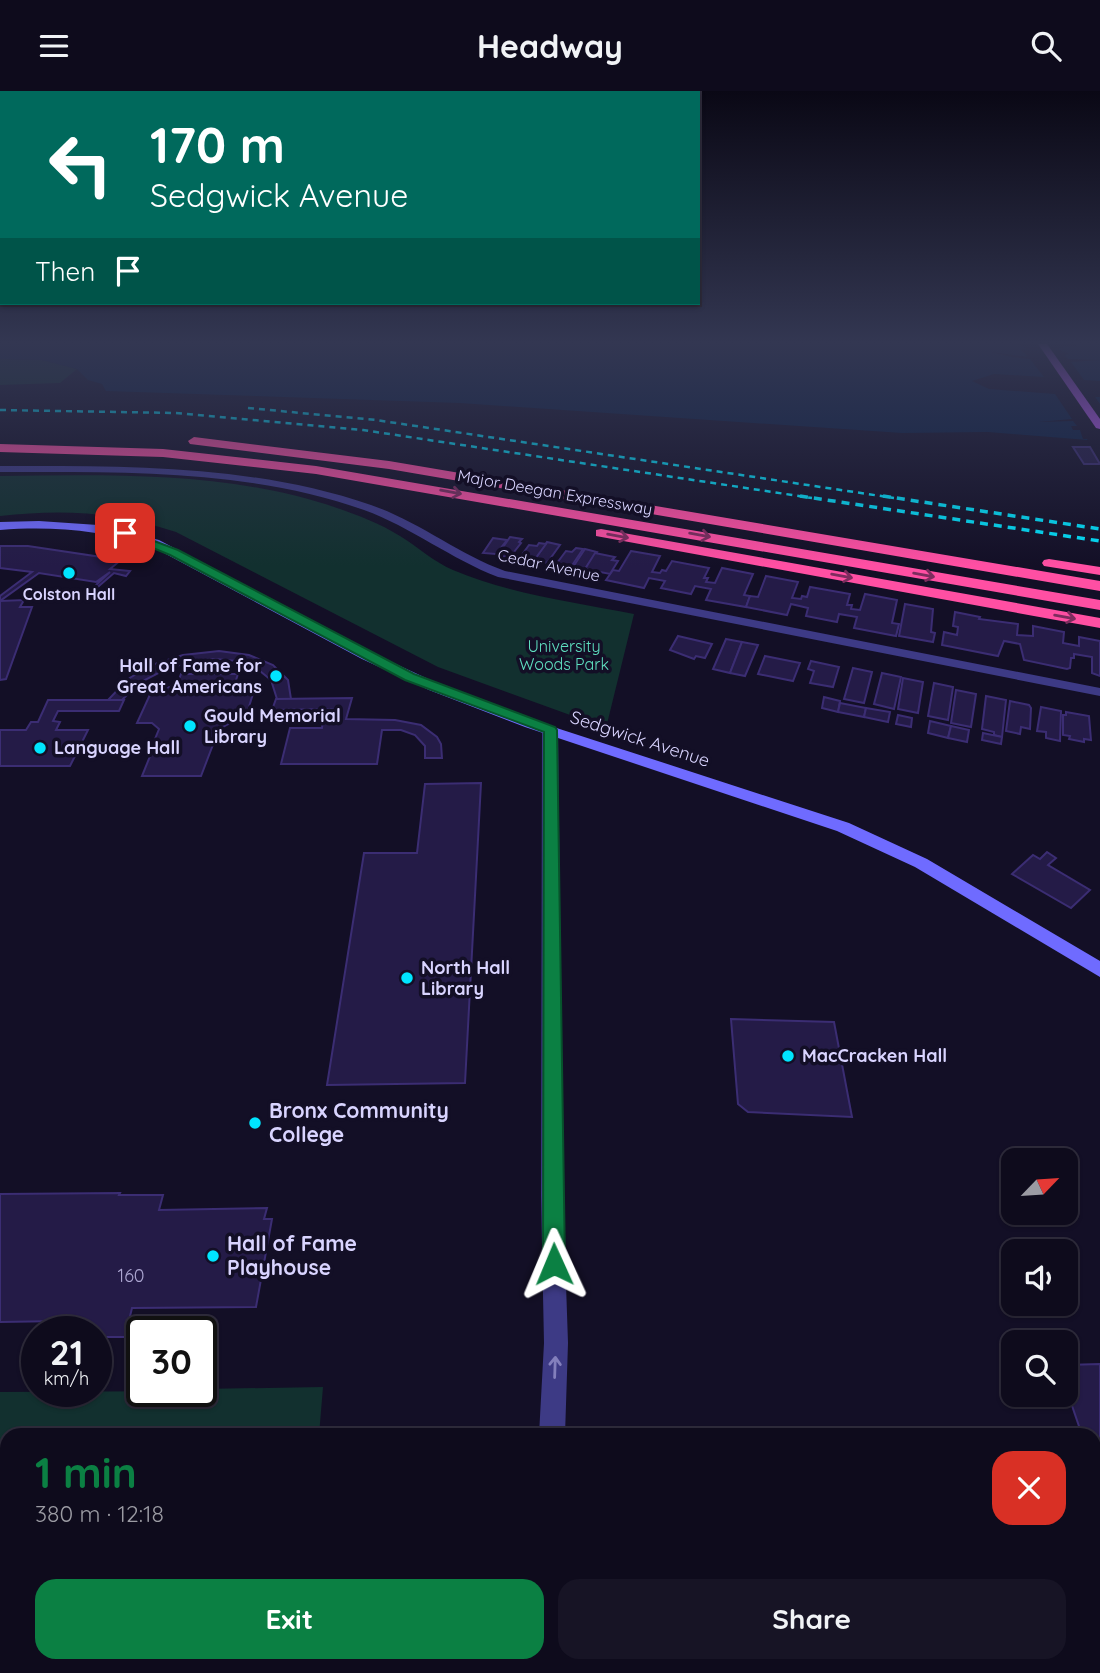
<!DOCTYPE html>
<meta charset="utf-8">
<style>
:root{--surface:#0e0b1c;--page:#171425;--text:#f1f3f6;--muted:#9b9ba3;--line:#2e2b3b;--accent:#0b8043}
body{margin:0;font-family:Quicksand,sans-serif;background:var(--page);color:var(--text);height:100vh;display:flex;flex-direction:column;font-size:26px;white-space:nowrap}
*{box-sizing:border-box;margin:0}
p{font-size:23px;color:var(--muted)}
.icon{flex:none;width:38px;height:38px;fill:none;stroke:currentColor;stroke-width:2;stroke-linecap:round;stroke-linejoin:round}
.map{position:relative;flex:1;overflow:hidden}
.details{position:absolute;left:0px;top:1337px;width:1101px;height:245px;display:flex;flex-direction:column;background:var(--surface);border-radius:21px 21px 0 0;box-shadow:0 2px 5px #0004,0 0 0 2px var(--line)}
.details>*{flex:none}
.top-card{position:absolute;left:0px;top:0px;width:700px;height:214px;box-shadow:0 2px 5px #0004,0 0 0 2px var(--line);background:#00695c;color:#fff;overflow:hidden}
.needle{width:46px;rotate:65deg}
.controls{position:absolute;left:1001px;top:1057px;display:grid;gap:14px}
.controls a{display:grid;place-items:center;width:77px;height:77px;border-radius:14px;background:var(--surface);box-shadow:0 2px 5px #0004,0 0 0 2px var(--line);font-size:35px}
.speed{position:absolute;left:21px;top:1225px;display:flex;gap:14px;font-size:35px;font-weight:700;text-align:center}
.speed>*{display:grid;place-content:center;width:91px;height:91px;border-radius:50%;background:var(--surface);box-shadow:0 2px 5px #0004,0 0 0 2px var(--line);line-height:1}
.speed small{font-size:18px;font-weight:400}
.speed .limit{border:4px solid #111;border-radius:10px;background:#fff;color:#111}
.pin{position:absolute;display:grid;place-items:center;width:60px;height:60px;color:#fff;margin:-30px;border-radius:14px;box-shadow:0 4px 10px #0006}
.me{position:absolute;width:77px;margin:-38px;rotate:359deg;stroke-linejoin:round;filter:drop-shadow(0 0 5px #0008)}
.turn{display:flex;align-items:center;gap:24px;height:147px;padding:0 35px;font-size:32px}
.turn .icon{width:91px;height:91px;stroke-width:2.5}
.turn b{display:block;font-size:49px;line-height:60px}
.then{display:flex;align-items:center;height:66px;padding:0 35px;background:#0003;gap:14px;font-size:26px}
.round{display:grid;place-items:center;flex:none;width:74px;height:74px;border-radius:21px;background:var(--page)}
.overview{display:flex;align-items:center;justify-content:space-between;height:119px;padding:0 35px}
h1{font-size:42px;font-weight:700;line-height:52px;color:var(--accent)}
.cta{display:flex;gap:14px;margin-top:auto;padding:14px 35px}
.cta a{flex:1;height:80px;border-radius:21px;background:var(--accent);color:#fff;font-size:28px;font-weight:700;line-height:80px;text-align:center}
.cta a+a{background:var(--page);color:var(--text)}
header{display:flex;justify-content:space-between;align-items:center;height:91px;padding:0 35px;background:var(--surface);font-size:32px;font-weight:700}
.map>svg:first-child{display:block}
.green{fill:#12302f}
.water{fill:#0a1f44}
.pier{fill:#130f26}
.building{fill:#241b47;stroke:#3b2d73;stroke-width:2}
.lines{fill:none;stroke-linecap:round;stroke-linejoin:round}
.street{fill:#3d3a85;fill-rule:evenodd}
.secondary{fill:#6f6bff;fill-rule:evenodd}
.primary{fill:#c25bff;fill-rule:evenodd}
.highway{fill:#ff4fa3;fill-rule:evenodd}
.rail-far1{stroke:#00e5ff;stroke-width:2.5;stroke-dasharray:6 5;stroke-linecap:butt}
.rail{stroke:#00e5ff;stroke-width:3.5;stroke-dasharray:8 6;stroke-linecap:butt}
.oneway{stroke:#7d2c5e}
.oneway2{stroke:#837fbc}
.route{fill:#0b8043;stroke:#07532c;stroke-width:2}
.poi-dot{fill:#00e5ff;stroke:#130f26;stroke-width:2.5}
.labels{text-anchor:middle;stroke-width:7;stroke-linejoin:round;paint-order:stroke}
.far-street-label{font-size:16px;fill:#d9d4ff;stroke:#130f26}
.far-poi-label{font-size:16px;font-weight:bold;fill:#d9d4ff;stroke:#130f26}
.far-park-label{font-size:16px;fill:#5fe0c0;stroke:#130f26}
.poi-label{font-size:18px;font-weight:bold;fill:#d9d4ff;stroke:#130f26;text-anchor:start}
.street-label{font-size:18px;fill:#d9d4ff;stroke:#130f26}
.near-number-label{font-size:18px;fill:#aca6d1}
.near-poi-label{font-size:21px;font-weight:bold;fill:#d9d4ff;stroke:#130f26;text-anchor:start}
</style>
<header><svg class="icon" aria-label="menu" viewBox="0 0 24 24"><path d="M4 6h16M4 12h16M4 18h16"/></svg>Headway<svg class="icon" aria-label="search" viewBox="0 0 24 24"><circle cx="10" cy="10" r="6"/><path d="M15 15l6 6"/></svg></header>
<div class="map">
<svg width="1100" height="1582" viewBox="0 0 1100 1582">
<rect width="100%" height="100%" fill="#130f26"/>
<g class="green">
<polygon points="0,268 42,269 77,278 60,292 0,294"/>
<path d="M0,385C112,384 230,380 337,417C358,424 381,433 400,445C418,456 434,471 453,479C510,503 574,511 634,523L606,637L438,576L176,441C114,421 65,418 0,425Z"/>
<polygon points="323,1296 319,1344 7,1344 7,1575 430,1575 431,1582 0,1582 0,1301 201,1300 201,1298"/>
</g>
<polygon class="water" points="0,253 1037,253 1077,256 1076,253 1100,253 1100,350 988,341 902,342 460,312 106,300 102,293 88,289 77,278 42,269 0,268"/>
<polygon class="pier" points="1019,253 1061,254 1063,257 1059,257 1061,260 1069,263 1064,264 1068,268 1100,269 1071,271 1084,289 1100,290 1100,306 1095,306 1100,313 1100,354 1090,353 1087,348 1083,348 1080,339 1073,339 1071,335 1077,335 1073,330 1038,331 1072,328 1055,303 989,298 972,290 994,283 1044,286 1030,268 1012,266 991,261 1028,266 1021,259 1026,258"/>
<g class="building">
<polygon points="1073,356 1090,356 1100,373 1084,373"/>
<polygon points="510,446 522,448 519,451 521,452 510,466 497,465"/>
<polygon points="493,447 507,449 496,463 483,462"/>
<polygon points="547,451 560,454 547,472 535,468"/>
<polygon points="539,452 546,453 535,468 521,465 529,454 537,455"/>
<polygon points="0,455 28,455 121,469 110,478 130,480 126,485 114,482 85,507 82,507 110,481 96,491 39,482 0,510 0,505 32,481 0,477"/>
<polygon points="576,457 583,458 569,479 554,476 566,460 572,461"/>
<polygon points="585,458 597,461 585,478 573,476"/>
<polygon points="631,460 660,465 652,481 660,482 662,479 666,480 672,470 709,477 704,487 708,487 706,491 715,492 722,477 753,483 744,504 750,505 746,516 706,509 711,498 695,495 691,503 661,497 665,490 649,487 644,497 606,489 613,479 619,480"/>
<polygon points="595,462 615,466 612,469 618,470 610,483 585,478"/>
<polygon points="766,485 798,491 792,507 801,508 802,505 807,506 810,496 850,503 847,514 852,514 851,518 860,519 865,503 897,509 892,532 899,533 896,545 854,537 857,526 839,523 837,531 806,525 808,517 791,513 787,524 746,516 750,505 758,506"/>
<polygon points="24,509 20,516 32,516 6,588 0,589 0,510"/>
<polygon points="905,513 933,518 931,541 935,542 933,551 899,545"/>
<polygon points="955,521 980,526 979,528 1018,533 1017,544 1033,545 1033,535 1064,541 1063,552 1079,555 1079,546 1100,550 1100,585 1092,582 1092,566 1074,563 1074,567 1071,567 1070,577 1067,578 1024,569 1020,553 1004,550 998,565 942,554 944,541 957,544 958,536 953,535"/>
<polygon points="678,545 712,553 705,567 696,565 694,568 670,559"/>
<polygon points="726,548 742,551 730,582 713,578"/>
<polygon points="742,551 758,554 745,585 730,582"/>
<polygon points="219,560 249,564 273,574 288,589 291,608 277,608 271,589 255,576 237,570 215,568 190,571 166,578 139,592 122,609 108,609 128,588 152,574 183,564"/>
<polygon points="765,565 800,572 793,590 758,583"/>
<polygon points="811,570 839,576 833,596 810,592 814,580 808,578"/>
<polygon points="853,577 872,581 864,612 844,608"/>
<polygon points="882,582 901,586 894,618 874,613"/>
<polygon points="181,583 238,583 235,592 242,596 255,596 244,632 230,632 219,638 201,685 142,685 157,648 155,648 159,638 152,632 137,632 153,597 170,596 178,591"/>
<polygon points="903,587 923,591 918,622 898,618"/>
<polygon points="934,592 953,596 948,629 928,625"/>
<polygon points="956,599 976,603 971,636 951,632"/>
<polygon points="986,605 1006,609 1002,646 994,644 994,641 982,638"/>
<polygon points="824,606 840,610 838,621 822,617"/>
<polygon points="352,607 346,628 395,629 421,634 437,646 441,653 442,667 425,667 425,655 415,644 401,639 382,639 377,673 281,673 290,637 322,637 323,629 331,628 333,618 272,619 276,608"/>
<polygon points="48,609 124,609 119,620 58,620 53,630 60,631 56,639 88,639 70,675 0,675 0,639 26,639 31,631 38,631"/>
<polygon points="1010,610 1029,614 1031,617 1030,638 1021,636 1020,643 1006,640"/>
<polygon points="840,612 866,617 864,626 838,621"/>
<polygon points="1041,616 1061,620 1060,650 1046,647 1046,641 1037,640"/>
<polygon points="866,617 890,621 888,631 864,626"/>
<polygon points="1066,621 1089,625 1091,649 1084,648 1084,651 1069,648 1070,645 1063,644 1063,624 1066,624"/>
<polygon points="898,624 912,627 911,636 896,633"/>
<polygon points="930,630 951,635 948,647 928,642"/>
<polygon points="951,635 969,639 967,651 948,647"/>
<polygon points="983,642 1002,646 1001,653 982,649"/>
<polygon points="481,692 465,992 327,994 364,762 417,762 425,693"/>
<polygon points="1047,761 1056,767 1048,774 1090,799 1071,817 1012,783 1033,764 1040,768"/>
<polygon points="731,928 834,931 852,1026 748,1021 738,1013"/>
<polygon points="120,1102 119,1104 163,1104 159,1119 267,1117 264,1128 272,1128 256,1216 132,1217 125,1246 96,1246 96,1241 57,1241 60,1230 0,1231 0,1103"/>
<polygon points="1100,1273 1100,1398 1094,1379 1094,1344 1082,1344 1066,1297 1066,1274"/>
</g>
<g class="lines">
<g class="street">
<path d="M0,375C125,375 251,373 371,414C418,430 458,463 505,480L1100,597V605L498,486C451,468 411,436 364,419C248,378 122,381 0,381Z"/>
<polygon points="550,634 558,639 563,1105 568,1252 565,1344 539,1344 544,1252 541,1105 542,639"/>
<polygon points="1094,1562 1100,1563 1100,1582 1071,1582 1068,1575 1094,1575"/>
<polygon points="521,1575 551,1575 550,1582 520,1582"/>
</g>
<path class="secondary" d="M39,430L98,434L159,449L372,562L439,593L535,630L849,732L927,768L1100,870V886L915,776L837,740L525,636L429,599L362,568L151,455C101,439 52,435 0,439V431Z"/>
<polygon class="primary" points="1038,253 1047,253 1100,328 1100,338 1096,337"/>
<g class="highway">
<polygon points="194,346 389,370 1100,490 1100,500 389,378 190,353 188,350"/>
<polygon points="0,353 163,358 316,375 1100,509 1100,519 316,383 163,366 0,361"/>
<polygon points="601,438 1100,527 1100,537 596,445 596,439"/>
<polygon points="1049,468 1100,476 1100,484 1044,475 1042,472 1044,469"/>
</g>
<g class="rail-far1">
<polyline points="248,317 376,329 894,407"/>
<polyline points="0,319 176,322 363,339 812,407"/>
</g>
<g class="rail">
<polyline points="800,405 1100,450"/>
<polyline points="883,405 1100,438"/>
</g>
</g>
<defs><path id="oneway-shaft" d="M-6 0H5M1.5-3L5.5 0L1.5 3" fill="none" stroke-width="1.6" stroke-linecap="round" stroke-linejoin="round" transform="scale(1.75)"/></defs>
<g class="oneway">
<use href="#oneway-shaft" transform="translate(451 401) rotate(10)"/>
<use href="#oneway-shaft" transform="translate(700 444) rotate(10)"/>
<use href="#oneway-shaft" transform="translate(618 445) rotate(10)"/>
<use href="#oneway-shaft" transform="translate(924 484) rotate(10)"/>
<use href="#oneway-shaft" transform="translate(842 485) rotate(10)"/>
<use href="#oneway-shaft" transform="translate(1065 526) rotate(10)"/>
</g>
<use class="oneway2" href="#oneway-shaft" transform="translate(555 1276) rotate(-88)"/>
<linearGradient id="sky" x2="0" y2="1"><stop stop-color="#0a0815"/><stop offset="0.53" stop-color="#333752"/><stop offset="1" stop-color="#333752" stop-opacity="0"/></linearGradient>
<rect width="1100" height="475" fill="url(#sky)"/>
<polygon class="route" points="125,439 178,459 414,583 555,636 557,639 565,1173 562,1180 554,1184 546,1180 543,1173 544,641 405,589 170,464 121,444 120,442"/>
<g class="poi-dot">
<circle cx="69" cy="482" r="7"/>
<circle cx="276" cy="585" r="7"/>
<circle cx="190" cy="635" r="7"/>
<circle cx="40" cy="657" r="7"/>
<circle cx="407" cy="887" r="7"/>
<circle cx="788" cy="965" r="7"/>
<circle cx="255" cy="1032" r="7"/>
<circle cx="213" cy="1165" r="7"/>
</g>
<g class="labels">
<g class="far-street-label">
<text transform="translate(555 401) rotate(10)" y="6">Major Deegan Expressway</text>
<text transform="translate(549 474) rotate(12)" y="6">Cedar Avenue</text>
</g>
<g class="far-poi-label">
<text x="69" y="509">Colston Hall</text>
</g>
<g class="far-park-label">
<text x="564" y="561">University<tspan x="564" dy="18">Woods Park</tspan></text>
</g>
<g class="poi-label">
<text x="262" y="581" text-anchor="end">Hall of Fame for<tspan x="262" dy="21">Great Americans</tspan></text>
<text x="204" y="631">Gould Memorial<tspan x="204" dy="21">Library</tspan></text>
<text x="54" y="663">Language Hall</text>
<text x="421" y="883">North Hall<tspan x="421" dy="21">Library</tspan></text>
<text x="802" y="971">MacCracken Hall</text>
</g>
<g class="street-label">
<text transform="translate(640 648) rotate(18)" y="6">Sedgwick Avenue</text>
</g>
<g class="near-number-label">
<text x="131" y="1191">160</text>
</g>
<g class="near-poi-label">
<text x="269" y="1027">Bronx Community<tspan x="269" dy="24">College</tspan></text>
<text x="227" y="1160">Hall of Fame<tspan x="227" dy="24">Playhouse</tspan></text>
</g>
</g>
</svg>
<div class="controls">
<a><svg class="needle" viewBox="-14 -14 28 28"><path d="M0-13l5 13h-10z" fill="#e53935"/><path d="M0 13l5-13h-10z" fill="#9b9ba3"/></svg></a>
<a><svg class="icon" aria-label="sound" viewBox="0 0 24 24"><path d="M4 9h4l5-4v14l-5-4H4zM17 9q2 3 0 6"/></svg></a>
<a><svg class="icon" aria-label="search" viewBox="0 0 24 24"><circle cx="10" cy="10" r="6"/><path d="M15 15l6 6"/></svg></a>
</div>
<div class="speed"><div>21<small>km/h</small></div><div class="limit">30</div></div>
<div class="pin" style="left:125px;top:442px;background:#d93025"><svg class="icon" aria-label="arrive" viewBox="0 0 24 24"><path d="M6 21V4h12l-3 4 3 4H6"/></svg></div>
<svg class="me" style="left:554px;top:1173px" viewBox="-20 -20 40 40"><path d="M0-17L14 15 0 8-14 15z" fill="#0b8043" stroke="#fff" stroke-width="4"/></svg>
<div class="top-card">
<div class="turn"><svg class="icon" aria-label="left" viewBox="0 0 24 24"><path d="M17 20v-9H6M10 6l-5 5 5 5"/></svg><div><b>170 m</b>Sedgwick Avenue</div></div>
<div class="then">Then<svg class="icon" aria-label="arrive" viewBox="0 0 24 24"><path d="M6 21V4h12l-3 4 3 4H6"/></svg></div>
</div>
<section class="details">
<div class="overview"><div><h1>1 min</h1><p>380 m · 12:18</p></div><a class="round" style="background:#d93025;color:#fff"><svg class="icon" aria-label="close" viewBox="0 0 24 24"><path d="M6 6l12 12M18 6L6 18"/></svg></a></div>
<div class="cta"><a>Exit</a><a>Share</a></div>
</section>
</div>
